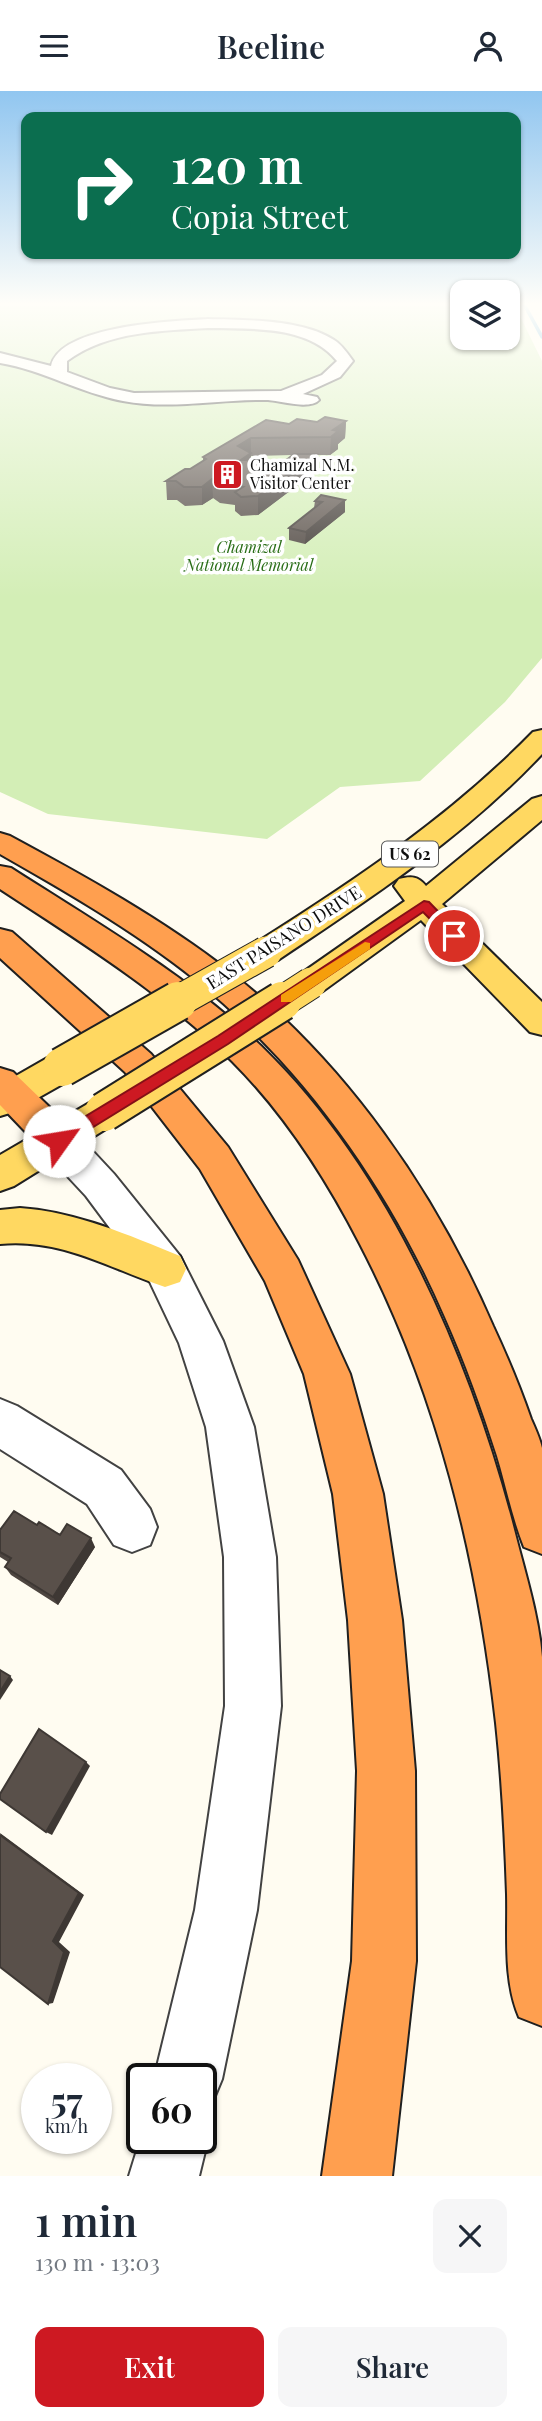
<!DOCTYPE html>
<meta charset="utf-8">
<style>
:root{--surface:#fff;--page:#f6f6f7;--text:#1f2937;--muted:#747a83;--accent:#cd1922}
body{margin:0;font-family:"Playfair Display",serif;background:var(--page);color:var(--text);height:100vh;display:flex;flex-direction:column;font-size:26px;white-space:nowrap}
*{box-sizing:border-box;margin:0}
p{font-size:23px;color:var(--muted)}
.icon{flex:none;width:38px;height:38px;fill:none;stroke:currentColor;stroke-width:2;stroke-linecap:round;stroke-linejoin:round}
.map{position:relative;height:2085px;overflow:hidden}
.sheet{display:flex;flex-direction:column;background:var(--surface);flex:1}
.sheet>*{flex:none}
.hud{position:absolute;left:21px;top:21px;width:500px;height:147px;border-radius:14px;box-shadow:0 2px 5px #0004;background:#0b6e4f;color:#fff;overflow:hidden}
.buttons{position:absolute;left:450px;top:189px;display:grid;gap:14px}
.buttons a{display:grid;place-items:center;width:70px;height:70px;border-radius:14px;background:var(--surface);box-shadow:0 2px 5px #0004;font-size:35px}
.speed{position:absolute;left:21px;top:1972px;display:flex;gap:14px;font-size:35px;font-weight:700;text-align:center}
.speed>*{display:grid;place-content:center;width:91px;height:91px;border-radius:50%;background:var(--surface);box-shadow:0 2px 5px #0004;line-height:1}
.speed small{font-size:18px;font-weight:400}
.speed .limit{border:4px solid #111;border-radius:10px;background:#fff;color:#111}
.pin{position:absolute;display:grid;place-items:center;width:60px;height:60px;color:#fff;margin:-30px;border:4px solid #fff;border-radius:50%;box-shadow:0 2px 7px #0007}
.me{position:absolute;width:77px;margin:-38px;rotate:58deg;stroke-linejoin:round;filter:drop-shadow(0 0 5px #0008)}
.turn{display:flex;align-items:center;gap:24px;height:147px;padding:0 35px;font-size:32px}
.turn .icon{width:91px;height:91px;stroke-width:2.5}
.turn b{display:block;font-size:49px;line-height:60px}
.round{display:grid;place-items:center;flex:none;width:74px;height:74px;border-radius:14px;background:var(--page)}
.overview{display:flex;align-items:center;justify-content:space-between;height:119px;padding:0 35px}
h1{font-size:42px;font-weight:600;line-height:52px}
.action{display:flex;gap:14px;margin-top:auto;padding:14px 35px}
.action a{flex:1;height:80px;border-radius:14px;background:var(--accent);color:#fff;font-size:28px;font-weight:600;line-height:80px;text-align:center}
.action a+a{background:var(--page);color:var(--text)}
header{display:flex;justify-content:space-between;align-items:center;height:91px;padding:0 35px;background:var(--surface);font-size:32px;font-weight:600}
.map>svg:first-child{display:block}
.green{fill:#d3eeb6}
.lines{fill:none;stroke-linecap:round;stroke-linejoin:round}
.stream{stroke:#3097da;stroke-width:3.5}
.minor-casing{stroke:#424242;stroke-width:4}
.major-casing{stroke:#202020;stroke-width:4}
.highway-casing{stroke:#202020;stroke-width:4}
.minor{fill:#fff;fill-rule:evenodd}
.major{fill:#ffd861;fill-rule:evenodd}
.highway{fill:#ff9f4f;fill-rule:evenodd}
.major-bridge-far1-casing{stroke:#202020;stroke-width:33;stroke-linecap:butt}
.major-bridge-casing{stroke:#202020;stroke-width:42;stroke-linecap:butt}
.major-bridge-far1{stroke:#ffd861;stroke-width:31}
.major-bridge{stroke:#ffd861;stroke-width:38}
.wall{fill:#4d4540;fill-rule:evenodd}
.shaded-wall{fill:#3e3834}
.building{fill:#59504a;stroke:#3e3834;stroke-width:2}
.route{fill:#cd1922;stroke:#851016;stroke-width:2}
.slow{fill:#f59e0b}
.labels{text-anchor:middle;stroke-width:7;stroke-linejoin:round;paint-order:stroke}
.far-poi-label{font-size:16px;fill:#0f0f0f;stroke:#fff;text-anchor:start}
.far-park-label{font-size:16px;font-style:italic;fill:#2a6e18;stroke:#fff}
.shield{fill:#fff;stroke:#575757;stroke-width:2}
.shield-label{font-size:16px;font-weight:bold;fill:#0f0f0f}
.street-label{font-size:18px;fill:#0f0f0f;stroke:#fff}
</style>
<header><svg class="icon" aria-label="menu" viewBox="0 0 24 24"><path d="M4 6h16M4 12h16M4 18h16"/></svg>Beeline<svg class="icon" aria-label="person" viewBox="0 0 24 24"><circle cx="12" cy="8" r="4"/><path d="M4 21q1-7 8-7t8 7"/></svg></header>
<div class="map">
<svg width="542" height="2085" viewBox="0 0 542 2085">
<rect width="100%" height="100%" fill="#fffcf1"/>
<polygon class="green" points="0,215 462,215 462,247 508,247 508,215 515,215 542,270 542,567 505,611 420,690 340,696 267,748 48,723 0,701"/>
<g class="lines">
<polyline class="stream" points="525,215 542,246"/>
<defs>
<g id="minor">
<path d="M208,228C245,229 302,228 334,249C341,253 348,263 353,270L340,286L303,303L317,306L319,309C310,319 281,310 268,309C220,308 170,319 123,310C80,302 43,279 0,272V262L51,275C60,234 174,230 208,228ZM208,237C251,238 308,234 337,270L322,284L281,300L134,302L110,297L67,281V270C108,240 160,240 208,237Z"/>
<polygon points="59,1035 73,1039 114,1083 180,1165 223,1250 254,1336 276,1466 281,1615 257,1819 222,1988 212,2012 201,2016 201,1988 154,1988 195,1819 225,1615 224,1466 206,1336 179,1252 150,1191 86,1105 45,1061 40,1050 45,1039"/>
<polygon points="0,1308 17,1315 121,1379 150,1418 157,1436 150,1454 132,1461 114,1454 87,1413 0,1358"/>
<polygon points="201,2031 208,2048 199,2085 129,2085 142,2043 142,2048 201,2048"/>
</g>
<g id="major">
<path d="M542,639V663C465,745 371,807 278,869L266,872L254,869L249,861L254,853C354,790 450,726 533,641Z"/>
<path d="M542,705V729L442,813L542,911V944L530,941L421,829L323,900L311,904L299,900L294,892L299,884L405,810L394,795L399,788C411,785 418,785 426,795L532,708Z"/>
<polygon points="62,963 75,966 80,976 75,986 13,1021 0,1025 0,994 49,966"/>
<polygon points="104,1007 117,1011 123,1021 117,1031 14,1095 0,1100 0,1064 91,1011"/>
<path d="M20,1117C77,1121 128,1144 180,1165L186,1178L180,1191L165,1196C109,1177 61,1147 0,1153V1119Z"/>
</g>
<g id="highway">
<path d="M0,742L10,745C86,786 162,828 230,881C346,972 435,1101 493,1235C507,1265 520,1296 531,1328C535,1337 540,1348 542,1357C542,1386 542,1433 542,1463L524,1456C512,1426 506,1395 497,1365C482,1318 465,1271 445,1226C392,1103 311,986 208,899C145,846 72,804 0,763Z"/>
<path d="M0,775L11,777C97,832 187,884 261,955C391,1081 472,1273 516,1446C526,1485 539,1527 542,1566C542,1607 542,1649 542,1689C542,1771 542,1853 542,1935L519,1926C503,1888 508,1844 507,1803C505,1746 502,1688 496,1632C477,1465 438,1303 360,1153C326,1087 285,1023 232,970C163,902 81,851 0,798Z"/>
<polygon points="0,838 12,841 151,963 228,1056 298,1169 350,1283 383,1403 402,1529 415,1680 416,1870 392,2085 322,2085 352,1870 357,1680 348,1529 333,1403 304,1283 265,1190 200,1078 125,981 0,867"/>
<polygon points="0,977 13,981 73,1039 78,1050 73,1061 59,1065 45,1061 0,1014"/>
</g>
</defs>
<use href="#minor" class="minor-casing"/>
<use href="#major" class="major-casing"/>
<use href="#highway" class="highway-casing"/>
<use href="#minor" class="minor"/>
<use href="#major" class="major"/>
<use href="#highway" class="highway"/>
<defs>
<g id="major-bridge-far1">
<polyline points="175,912 266,861"/>
<polyline points="280,912 311,892"/>
</g>
<g id="major-bridge">
<polyline points="62,976 178,910"/>
<polyline points="104,1021 282,910"/>
</g>
</defs>
<use href="#major-bridge-far1" class="major-bridge-far1-casing"/>
<use href="#major-bridge" class="major-bridge-casing"/>
<use href="#major-bridge-far1" class="major-bridge-far1"/>
<use href="#major-bridge" class="major-bridge"/>
</g>
<g class="wall">
<path d="M346,330L345,347L338,353V358L330,364H316L315,381L258,424L241,425L235,420V414L220,412L213,407L202,414L185,415L177,409H167L166,390L190,378L203,370V366L289,333ZM292,364L285,370V371L263,374L251,369V365Z"/>
<polygon points="321,404 345,421 305,453 289,449 289,437 314,417 315,410"/>
<polygon points="37,1434 95,1456 58,1514 11,1484 5,1476 8,1471 0,1466 0,1439"/>
</g>
<g class="shaded-wall">
<polygon points="346,330 345,347 338,353 338,358 330,364 331,346 333,339"/>
<polygon points="251,347 251,380 242,387 238,355"/>
<polygon points="316,363 315,381 258,424 258,405"/>
<polygon points="212,388 213,407 202,414 202,396"/>
<polygon points="345,409 345,421 305,453 306,441"/>
<polygon points="91,1447 95,1456 58,1514 53,1506"/>
<polygon points="10,1585 13,1589 0,1609 0,1601"/>
<polygon points="86,1671 90,1675 52,1744 46,1741"/>
<polygon points="0,1742 84,1804 59,1851 70,1861 53,1912 48,1913"/>
</g>
<g class="building">
<polygon points="325,326 346,330 333,339 338,340 331,346 251,347 238,355 251,362 241,369 257,369 263,374 287,371 285,370 294,363 316,363 258,405 241,406 235,401 243,396 219,393 212,388 202,396 184,396 176,390 166,390 185,378 190,378 206,368 203,366 266,329 289,333 297,328 317,331"/>
<polygon points="321,404 345,409 306,441 289,437 322,411 315,410"/>
<polygon points="14,1420 37,1434 39,1431 60,1444 67,1433 91,1447 53,1506 5,1476 11,1467 0,1461 0,1439"/>
<polygon points="0,1579 10,1585 0,1601"/>
<polygon points="39,1638 86,1671 46,1741 0,1708 0,1703"/>
<polygon points="0,1744 79,1802 53,1850 64,1861 48,1913 0,1876"/>
</g>
<linearGradient id="sky" x2="0" y2="1"><stop stop-color="#91c6f0"/><stop offset="0.42" stop-color="#fffef9"/><stop offset="1" stop-color="#fffef9" stop-opacity="0"/></linearGradient>
<rect width="542" height="507" fill="url(#sky)"/>
<polygon class="route" points="424,810 429,811 459,842 459,848 450,848 423,821 228,953 64,1054 53,1054 51,1050 53,1045 218,945"/>
<polygon class="slow" points="365,851 370,852 370,858 291,911 281,911 281,904"/>
<defs>
<symbol id="building-square" viewBox="-11 -11 22 22"><rect x="-9" y="-9" width="18" height="18" rx="4" fill="#cd1922" stroke="#fff"/><path d="M-4-6H4V6H1V3H-1V6H-4ZM-2.5-4.3h1.7v1.8h-1.7ZM.8-4.3h1.7v1.8H.8ZM-2.5-1h1.7V.8h-1.7ZM.8-1h1.7V.8H.8Z" fill="#fff"/></symbol>
</defs>
<g fill-rule="evenodd">
<use href="#building-square" x="210" y="366" width="35" height="35"/>
</g>
<g class="labels">
<g class="far-poi-label">
<text x="250" y="380">Chamizal N.M.<tspan x="250" dy="18">Visitor Center</tspan></text>
</g>
<g class="far-park-label">
<text x="249" y="462">Chamizal<tspan x="249" dy="18">National Memorial</tspan></text>
</g>
<rect class="shield" x="382" y="750.5" width="56" height="25" rx="5"/>
<g class="shield-label">
<text x="410" y="769">US 62</text>
</g>
<g class="street-label">
<text transform="translate(284 847) rotate(-32)" y="6">EAST PAISANO DRIVE</text>
</g>
</g>
</svg>
<div class="buttons">
<a><svg class="icon" aria-label="layers" viewBox="0 0 24 24"><path d="M12 4l9 5-9 5-9-5zM3 14l9 5 9-5"/></svg></a>
</div>
<div class="speed"><div>57<small>km/h</small></div><div class="limit">60</div></div>
<div class="pin" style="left:454px;top:845px;background:#d93025"><svg class="icon" aria-label="arrive" viewBox="0 0 24 24"><path d="M6 21V4h12l-3 4 3 4H6"/></svg></div>
<svg class="me" style="left:59px;top:1050px" viewBox="-20 -20 40 40"><circle r="19" fill="#fff"/><path d="M0-13L10 11 0 6-10 11z" fill="#cd1922"/></svg>
<div class="hud">
<div class="turn"><svg class="icon" aria-label="right" viewBox="0 0 24 24"><path d="M7 20v-9h11M14 6l5 5-5 5"/></svg><div><b>120 m</b>Copia Street</div></div>
</div>
</div>
<section class="sheet">
<div class="overview"><div><h1>1 min</h1><p>130 m · 13:03</p></div><a class="round"><svg class="icon" aria-label="close" viewBox="0 0 24 24"><path d="M6 6l12 12M18 6L6 18"/></svg></a></div>
<div class="action"><a>Exit</a><a>Share</a></div>
</section>
